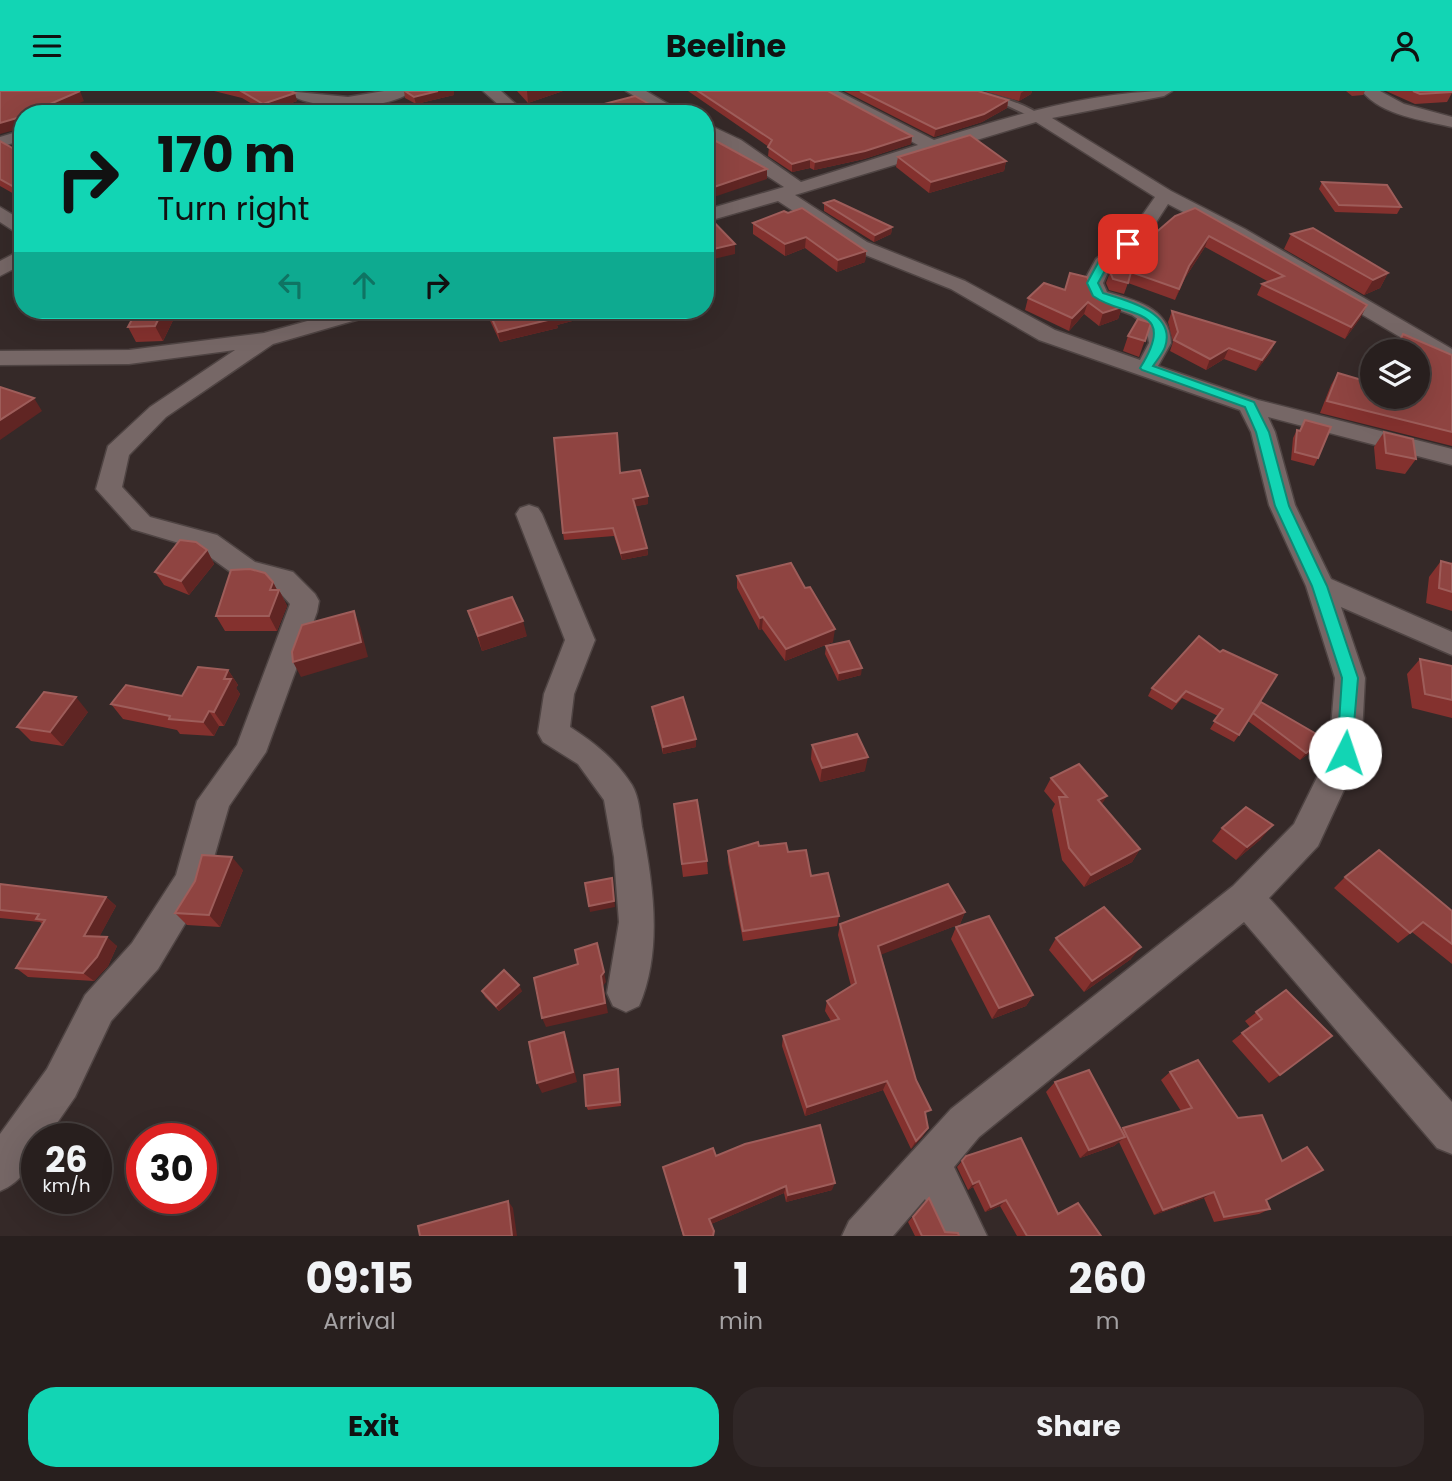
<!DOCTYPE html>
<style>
:root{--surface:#281f1e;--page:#302727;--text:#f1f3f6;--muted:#a5a2a4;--line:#443d3c;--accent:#12d5b4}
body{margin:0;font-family:Poppins,sans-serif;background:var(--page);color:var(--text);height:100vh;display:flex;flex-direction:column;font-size:26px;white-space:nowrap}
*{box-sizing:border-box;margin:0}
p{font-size:23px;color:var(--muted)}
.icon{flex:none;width:38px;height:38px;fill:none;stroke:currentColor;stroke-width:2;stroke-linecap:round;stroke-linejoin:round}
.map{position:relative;height:1145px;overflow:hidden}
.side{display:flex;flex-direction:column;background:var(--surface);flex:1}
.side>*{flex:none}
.hud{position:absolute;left:14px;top:14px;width:700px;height:214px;border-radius:28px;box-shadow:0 7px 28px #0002,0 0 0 2px var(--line);background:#12d5b4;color:#111;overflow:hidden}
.tools{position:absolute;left:1360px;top:248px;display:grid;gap:14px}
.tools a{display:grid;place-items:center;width:70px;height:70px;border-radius:50%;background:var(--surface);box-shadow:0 7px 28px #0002,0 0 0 2px var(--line);font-size:35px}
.speed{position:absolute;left:21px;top:1032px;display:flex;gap:14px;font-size:35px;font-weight:700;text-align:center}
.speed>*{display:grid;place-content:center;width:91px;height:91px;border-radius:50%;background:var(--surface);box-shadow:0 7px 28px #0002,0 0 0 2px var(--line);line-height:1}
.speed small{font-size:18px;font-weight:400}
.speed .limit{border:10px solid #d22;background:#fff;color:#111}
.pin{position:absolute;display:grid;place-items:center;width:60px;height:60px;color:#fff;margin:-30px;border-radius:14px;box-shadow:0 4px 10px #0006}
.me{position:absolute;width:77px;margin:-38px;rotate:4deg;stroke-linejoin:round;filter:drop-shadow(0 0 5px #0008)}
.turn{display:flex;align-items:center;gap:24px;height:147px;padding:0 28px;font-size:32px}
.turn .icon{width:91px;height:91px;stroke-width:2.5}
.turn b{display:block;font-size:49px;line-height:60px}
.lanes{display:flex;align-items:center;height:66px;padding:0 28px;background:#0003;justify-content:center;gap:35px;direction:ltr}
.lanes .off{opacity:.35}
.eta{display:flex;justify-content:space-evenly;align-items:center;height:119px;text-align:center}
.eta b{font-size:42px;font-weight:700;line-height:49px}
.action{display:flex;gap:14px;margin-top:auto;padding:14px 28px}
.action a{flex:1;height:80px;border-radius:28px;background:var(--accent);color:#111;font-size:28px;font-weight:700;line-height:80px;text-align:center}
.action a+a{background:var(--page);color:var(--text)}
header{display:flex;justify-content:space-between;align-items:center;height:91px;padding:0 28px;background:var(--accent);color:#111;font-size:32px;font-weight:700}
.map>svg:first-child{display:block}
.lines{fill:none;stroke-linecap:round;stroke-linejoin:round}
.service-casing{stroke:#4f4443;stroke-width:4}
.minor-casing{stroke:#4f4443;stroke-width:3}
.service{fill:#766766;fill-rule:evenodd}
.minor{fill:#766766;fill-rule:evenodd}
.wall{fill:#84312e}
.shaded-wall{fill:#602523}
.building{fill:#8f4441;stroke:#9e5d5a;stroke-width:2}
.route{fill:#12d5b4;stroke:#0c8a75;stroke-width:2}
</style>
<header><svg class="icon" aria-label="menu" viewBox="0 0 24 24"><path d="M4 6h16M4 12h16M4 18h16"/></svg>Beeline<svg class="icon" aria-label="person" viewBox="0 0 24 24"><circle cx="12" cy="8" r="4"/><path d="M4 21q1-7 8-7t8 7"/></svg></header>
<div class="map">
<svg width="1452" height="1145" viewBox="0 0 1452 1145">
<rect width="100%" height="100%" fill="#352928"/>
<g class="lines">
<defs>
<path id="service" d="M959,0C987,0 1023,11 1045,27L1038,29L1008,15Z"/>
<g id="minor">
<path d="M286,0L348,6L384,0H411C391,20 306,21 286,0Z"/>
<polygon points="483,0 501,0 527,23 509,23"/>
<polygon points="626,0 646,0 685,23 664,23"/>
<path d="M818,0H838L934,49C1010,25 1092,0 1172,0L1164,5L1052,27L1171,100L1245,138L1452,258V274L1444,272L1231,146L1168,113L1146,147L1111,175L1103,192L1107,201C1135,209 1170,217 1171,252L1158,275L1258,309L1452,358V374L1268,326L1275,341L1295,414L1331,488L1452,541V564L1341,516L1365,587L1361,662L1318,755L1269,807L1452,1011V1063L1437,1057L1244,831L979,1046L954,1076L987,1145H942L925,1108L893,1145H842L849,1130L951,1018L1233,795L1294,733L1329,662L1335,587L1306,495L1269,414L1251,341L1240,319L1039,249L951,198L853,159L778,110L705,131V119L784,96L705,44V32L741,49L801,91L918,54ZM1036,31L1155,106L1132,139L1096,168L1083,192L1091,209L1132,224L1146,234L1149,252L1140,269L1055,239L965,190L867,151L795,104Z"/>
<path d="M1362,0H1380L1404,13L1452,26V36C1423,29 1382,25 1362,0Z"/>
<polygon points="23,39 23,49 0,56 0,46"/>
<polygon points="0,116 23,130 23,146 0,131"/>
<polygon points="23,158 23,173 0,185 0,170"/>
<path d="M347,219H381L377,223L273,253L166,326L129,364L122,396L150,426L217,444L255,471L293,481L315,503L319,510L317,521L266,661L229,715L204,801L158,878L111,930L75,1006L46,1048H37C37,1071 20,1092 0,1100V1043L47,978L85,904L132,852L176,784L197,710L237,654L290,513L274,495L236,485L199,458L132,438L96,398L108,355L150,316L235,259L129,273L0,274V260L129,259L264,242Z"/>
<path d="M529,414L538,417L542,423L595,549L574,603L570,636C595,652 616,669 632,694C639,706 640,722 642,736C653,793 663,859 639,915L626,921L613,915L607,902L619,831L614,766L604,709L578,673L543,651L538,642L544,603L565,549L516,423L520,417Z"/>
</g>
</defs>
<use href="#service" class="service-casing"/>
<use href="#minor" class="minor-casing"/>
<use href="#service" class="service"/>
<use href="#minor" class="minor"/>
</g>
<g class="wall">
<polygon points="214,0 291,0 297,10 266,21 242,7"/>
<polygon points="404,0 454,0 454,4 416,13 405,7"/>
<polygon points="517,0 563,0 528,12"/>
<polygon points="688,0 828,0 912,45 911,53 864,68 814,79 810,77 792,81 768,65 769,56"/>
<polygon points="844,0 978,0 1008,9 1007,17 982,31 934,46"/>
<polygon points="984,0 1032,0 1031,3 1019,10"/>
<polygon points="1346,0 1365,0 1363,4 1352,5"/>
<polygon points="1386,0 1452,0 1452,2 1447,11 1415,13"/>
<polygon points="0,50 23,63 23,108 0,95"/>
<polygon points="898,66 1006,70 1004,80 929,102 896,76"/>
<polygon points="1322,91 1401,116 1397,123 1335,121 1319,98"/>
<polygon points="824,112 892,136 891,143 874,151 824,120"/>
<polygon points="1175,125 1361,226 1345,248 1257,204 1262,193 1269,191 1205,156 1185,187 1175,209 1128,192 1124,203 1109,199 1106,192 1110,181"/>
<polygon points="753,132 866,160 865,171 837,181 805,157 785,165 753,143"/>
<polygon points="1291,143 1388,182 1380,197 1364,204 1284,158"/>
<polygon points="1065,199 1094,199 1122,216 1118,228 1099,235 1084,223 1069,240 1025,219 1028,207"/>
<polygon points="137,219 178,219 163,250 136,251 128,236"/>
<polygon points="485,219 594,219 595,224 557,234 558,237 500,251"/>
<polygon points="1172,220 1275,251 1270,262 1256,280 1224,268 1206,279 1170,260 1173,251 1168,231"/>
<polygon points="1151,232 1139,266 1123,260 1128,245"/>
<polygon points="1403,243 1452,264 1452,355 1320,322 1331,294 1338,282 1372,306 1418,261 1393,261"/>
<polygon points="1305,329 1318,367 1314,375 1291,369 1293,347 1297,339 1300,339"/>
<polygon points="1384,341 1416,368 1405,383 1376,378 1374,356"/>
<polygon points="621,382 648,413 635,415 647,457 648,464 622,469 614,445 564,449 563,442"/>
<polygon points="207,459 214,473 189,504 164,494 155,481"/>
<polygon points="1441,470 1450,473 1452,471 1452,520 1426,512 1429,486"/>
<polygon points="737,485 833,551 785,570 762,538 759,539 737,497"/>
<polygon points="273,491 277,499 279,499 287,515 277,540 225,540 216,525"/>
<polygon points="468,520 527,545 482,560"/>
<polygon points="1199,545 1239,644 1234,651 1210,638 1218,625 1182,607 1172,619 1148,605 1152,597"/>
<polygon points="826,555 861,584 838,590 825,563"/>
<polygon points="1420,568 1452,575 1452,627 1412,617 1407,583"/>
<polygon points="228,579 238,594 236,597 240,603 224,635 219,635 214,645 180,643 177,639 123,628 111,613 182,605"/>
<polygon points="1261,611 1325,648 1319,655 1300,669 1248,630"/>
<polygon points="652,616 696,648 696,656 663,663 653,623"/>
<polygon points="88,621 63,655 31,650 17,636"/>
<polygon points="812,654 865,680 820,691 811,668"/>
<polygon points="1051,687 1102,714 1140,758 1132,771 1084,796 1062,769 1052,719 1055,713 1044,700"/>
<polygon points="674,713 707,770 708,783 683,786"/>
<polygon points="1222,737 1261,748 1236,769 1212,750"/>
<polygon points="759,755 788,761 811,785 839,825 837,835 743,850 728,771 728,760"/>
<polygon points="243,779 220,836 187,834 175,822"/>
<polygon points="1345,786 1452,820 1452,873 1412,841 1398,852 1334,797"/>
<polygon points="0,793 106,806 116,815 99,846 117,855 108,875 94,890 28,886 16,877 42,833 40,831 0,827"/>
<polygon points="965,821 960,833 881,863 926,1027 923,1045 911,1058 883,999 805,1025 782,955 783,945 831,930 825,920 827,910 851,895 838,844 840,833"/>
<polygon points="956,836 1033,904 1026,915 992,928 951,848"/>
<polygon points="1056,847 1131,868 1084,901 1049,859"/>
<polygon points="1286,899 1280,984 1269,992 1232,950 1250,936 1245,930"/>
<polygon points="482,900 522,900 499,920 485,906"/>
<polygon points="1170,981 1266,1109 1270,1118 1259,1123 1214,1131 1204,1107 1154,1124 1119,1051 1114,1055 1080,1067 1046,1001 1055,991 1121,1039 1123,1037 1181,1020 1161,989"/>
<polygon points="619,982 621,1015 588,1019 586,1015"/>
<polygon points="716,1065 832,1099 786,1111 784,1102 711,1133 714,1145 683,1145 663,1076"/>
<polygon points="966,1065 1058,1123 1101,1145 1017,1145 1000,1115 985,1121 973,1096 968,1099 957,1076"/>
<polygon points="929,1107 945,1141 959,1145 915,1145 908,1131"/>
</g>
<g class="shaded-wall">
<polygon points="80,0 84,10 64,19 65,19 67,23 52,23 50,13"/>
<polygon points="438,0 454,0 454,4 416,13 414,6"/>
<polygon points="527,0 563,0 528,12"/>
<polygon points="1024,0 1032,0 1031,3 1019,10 1021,2"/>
<polygon points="295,2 297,10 266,21 263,13"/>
<polygon points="1008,9 1007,17 982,31 934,46 936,38"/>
<polygon points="17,27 23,32 23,38 22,37 0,43 0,32"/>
<polygon points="912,45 911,53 864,68 814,79 815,71"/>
<polygon points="810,68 810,77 792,81 792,73"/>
<polygon points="1006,70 1004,80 929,102 931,91"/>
<polygon points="767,78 767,88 705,109 705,99"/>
<polygon points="892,136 891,143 874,151 875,144"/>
<polygon points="1209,145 1205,156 1185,187 1175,209 1189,175"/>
<polygon points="806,146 805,157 785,165 785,153"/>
<polygon points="735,153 735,163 705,170 705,160"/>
<polygon points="866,160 865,171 837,181 838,169"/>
<polygon points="1388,182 1380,197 1364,204 1373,189"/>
<polygon points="1088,211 1084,223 1069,240 1072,227"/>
<polygon points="1367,214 1361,226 1345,248 1351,236"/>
<polygon points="1122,216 1118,228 1099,235 1103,222"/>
<polygon points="163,219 178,219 163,250 155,235"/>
<polygon points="574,219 594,219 595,224 557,234 558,237 500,251 498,241"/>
<polygon points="1275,251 1270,262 1256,280 1262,269"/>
<polygon points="1229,257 1224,268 1206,279 1210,268"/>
<polygon points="34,307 42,320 0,349 0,329"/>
<polygon points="648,405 648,413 633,416 633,408"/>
<polygon points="647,457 648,464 622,469 621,462"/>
<polygon points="207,459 214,473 189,504 181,490"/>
<polygon points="273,491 278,501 279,499 287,515 277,540 269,525 270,499"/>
<polygon points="354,520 360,535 368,566 301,586 293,571"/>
<polygon points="763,526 762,538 759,539 760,527"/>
<polygon points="523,530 527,545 482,560 478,545"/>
<polygon points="835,538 833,551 785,570 786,558"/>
<polygon points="862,577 861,584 838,590 839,582"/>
<polygon points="228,579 238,594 236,597 240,603 224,635 214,621 224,588"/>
<polygon points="76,606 88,621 63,655 50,641"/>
<polygon points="209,620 219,635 214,645 203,631"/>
<polygon points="696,648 696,656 663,663 663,656"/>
<polygon points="1325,648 1319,655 1300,669 1306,662"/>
<polygon points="868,666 865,680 820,691 822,677"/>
<polygon points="1107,705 1099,718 1098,709"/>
<polygon points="1273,734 1261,748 1236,769 1247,756"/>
<polygon points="1140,758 1132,771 1084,796 1091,784"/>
<polygon points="232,766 243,779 220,836 209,824"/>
<polygon points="612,787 615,816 590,821 589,815"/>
<polygon points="106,806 116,815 95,854 84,845"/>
<polygon points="965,821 960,833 875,866 878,855"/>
<polygon points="107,846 117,855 108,875 94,890 83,882"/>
<polygon points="1141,856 1131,868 1084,901 1092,890"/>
<polygon points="604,881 606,891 603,895 608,922 546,936 542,927 601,885"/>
<polygon points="519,894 522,900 499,920 496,915"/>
<polygon points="1033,904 1026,915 992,928 999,917"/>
<polygon points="564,941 568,951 577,991 542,1002 537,992"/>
<polygon points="618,978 619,982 621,1015 620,1011"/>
<polygon points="887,990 883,999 805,1025 807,1016"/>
<polygon points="928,1037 923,1045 911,1058 916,1050"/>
<polygon points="1125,1046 1114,1055 1080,1067 1089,1059"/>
<polygon points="979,1090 973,1096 968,1099 973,1093"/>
<polygon points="835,1092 832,1099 786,1111 788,1104"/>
<polygon points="786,1095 784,1102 709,1134 709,1128"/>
<polygon points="1214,1101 1204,1107 1154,1124 1163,1119"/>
<polygon points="1006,1109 1000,1115 985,1121 991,1116"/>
<polygon points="508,1110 513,1117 517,1145 512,1145"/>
</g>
<g class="building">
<polygon points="0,0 80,0 50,13 65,19 52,23 23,23 23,32 20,33 17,27 0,32"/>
<polygon points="241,0 291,0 295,2 263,13"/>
<polygon points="405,0 438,0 414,6"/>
<polygon points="698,0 828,0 912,45 865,60 815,71 810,68 792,73 768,56 772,49"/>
<polygon points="860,0 978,0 1008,9 984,23 936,38"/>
<polygon points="1413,0 1452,0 1452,1 1420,3"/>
<polygon points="635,5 667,23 575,23 573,21"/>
<polygon points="705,44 767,78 705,99"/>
<polygon points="970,44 1006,70 931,91 898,66"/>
<polygon points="0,50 23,63 23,101 0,88"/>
<polygon points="1322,91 1387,94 1401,116 1339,114"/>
<polygon points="834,109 892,136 875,144 824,112"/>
<polygon points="802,117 866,160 838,169 806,146 785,153 753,132 784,120 788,122"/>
<polygon points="1195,117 1367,214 1351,236 1262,193 1284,185 1209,145 1189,175 1179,198 1131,181 1128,192 1113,188 1110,181 1116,167 1124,169 1175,125"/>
<polygon points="705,122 735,153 705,160"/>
<polygon points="1313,137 1388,182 1373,189 1291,143"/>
<polygon points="1070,182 1087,186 1094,199 1124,209 1122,216 1103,222 1088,211 1072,227 1028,207 1044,192 1065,199"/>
<polygon points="137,219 163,219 155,235 128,236"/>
<polygon points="488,219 574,219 554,224 556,227 498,241"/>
<polygon points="1172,220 1275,251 1262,269 1229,257 1210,268 1174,249 1178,241"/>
<polygon points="1138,228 1151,232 1145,250 1128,245"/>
<polygon points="1403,243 1452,264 1452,341 1327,310 1338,282 1372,292 1372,306 1418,306 1418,261 1394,261"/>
<polygon points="0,296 34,307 0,329"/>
<polygon points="1305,329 1331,336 1318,367 1295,361 1297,339 1300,340"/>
<polygon points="1384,341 1413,348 1416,368 1386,362"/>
<polygon points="617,342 620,382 640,379 648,405 633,408 647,457 621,462 613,437 563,442 554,347"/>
<polygon points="180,449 196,451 207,459 181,490 155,481"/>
<polygon points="1441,470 1452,473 1452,501 1439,497"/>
<polygon points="791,472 805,497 810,496 835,538 786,558 763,526 760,527 737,485"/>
<polygon points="250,478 265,482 273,491 270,499 279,499 269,525 216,525 231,479"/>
<polygon points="512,506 523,530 478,545 468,520"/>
<polygon points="354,520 361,551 293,571 292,561 302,534"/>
<polygon points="1199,545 1220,561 1223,559 1277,584 1239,644 1214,630 1223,618 1186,600 1176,611 1152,597"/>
<polygon points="849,550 862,577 839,582 826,555"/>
<polygon points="1420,568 1452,575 1452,609 1425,603"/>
<polygon points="198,576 228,579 224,588 231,588 214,621 209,620 203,631 169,628 170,625 111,613 126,594 182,605"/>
<polygon points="44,601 76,606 50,641 17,636"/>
<polygon points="683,606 696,648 663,656 652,616"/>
<polygon points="1261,611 1325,648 1306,662 1253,622"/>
<polygon points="857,643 868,666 822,677 812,654"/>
<polygon points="1079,673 1107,705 1098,709 1140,758 1091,784 1069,757 1059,706 1067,706 1051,687"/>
<polygon points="697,709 707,770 682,773 674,713"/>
<polygon points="1246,716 1273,734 1247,756 1222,737"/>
<polygon points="758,751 759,755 786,752 788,761 806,759 811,785 828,782 839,825 743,840 728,760"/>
<polygon points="1379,759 1452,820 1452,853 1423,831 1410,842 1345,786"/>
<polygon points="202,764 232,766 209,824 175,822 195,790"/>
<polygon points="612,787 614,810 589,815 585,792"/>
<polygon points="0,793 106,806 84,845 107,846 97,866 83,882 16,877 45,829 36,828 39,823 0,819"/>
<polygon points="948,793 965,821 878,855 916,989 931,1019 925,1021 928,1037 916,1050 887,990 807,1016 783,945 839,928 827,910 856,892 840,833"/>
<polygon points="1104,816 1141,856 1092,890 1056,847"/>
<polygon points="989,825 1033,904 999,917 956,836"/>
<polygon points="597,852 604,881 601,885 605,912 542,927 534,887 578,873 575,859"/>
<polygon points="504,879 519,894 496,915 482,900"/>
<polygon points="1286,899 1332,945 1280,984 1242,942 1262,928 1256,921"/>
<polygon points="564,941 573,981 537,992 529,951"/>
<polygon points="1198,969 1238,1027 1262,1024 1282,1070 1307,1056 1323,1079 1266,1109 1270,1118 1224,1126 1214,1101 1163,1119 1123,1037 1192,1017 1170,981"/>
<polygon points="618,978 620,1011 586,1015 584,984"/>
<polygon points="1089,979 1125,1046 1089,1059 1055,991"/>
<polygon points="820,1034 835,1092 788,1104 786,1095 709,1128 714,1140 713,1145 684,1145 663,1076 713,1057 716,1065 745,1053"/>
<polygon points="1021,1047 1058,1123 1078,1112 1101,1145 1027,1145 1006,1109 991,1116 979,1090 973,1093 962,1070 966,1065"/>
<polygon points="929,1107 945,1141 958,1142 959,1145 922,1145 913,1126"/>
<polygon points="508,1110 512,1145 420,1145 418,1135"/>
</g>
<path class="route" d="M1128,150L1133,153L1132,155L1108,174L1098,192L1103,202C1125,209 1177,221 1165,256C1163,262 1157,269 1153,275L1254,311L1269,341L1289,415L1327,495L1358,587L1351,667H1339L1337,662L1342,587L1312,495L1275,415L1256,341L1245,316L1142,279L1140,277C1180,214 1125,228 1093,205L1087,192L1099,170Z"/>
</svg>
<div class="tools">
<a><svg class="icon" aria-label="layers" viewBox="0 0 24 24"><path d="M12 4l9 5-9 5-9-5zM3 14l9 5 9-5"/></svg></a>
</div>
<div class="speed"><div>26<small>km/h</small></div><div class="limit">30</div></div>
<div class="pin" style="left:1128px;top:153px;background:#d93025"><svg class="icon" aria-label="arrive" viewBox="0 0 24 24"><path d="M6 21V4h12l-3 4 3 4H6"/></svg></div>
<svg class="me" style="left:1345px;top:662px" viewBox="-20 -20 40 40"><circle r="19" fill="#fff"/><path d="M0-13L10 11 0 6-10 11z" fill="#12d5b4"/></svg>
<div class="hud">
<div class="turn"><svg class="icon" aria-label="right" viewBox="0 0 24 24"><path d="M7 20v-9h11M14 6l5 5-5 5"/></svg><div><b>170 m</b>Turn right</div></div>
<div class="lanes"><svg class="icon off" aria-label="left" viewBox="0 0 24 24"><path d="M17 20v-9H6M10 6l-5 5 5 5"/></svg><svg class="icon off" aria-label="ahead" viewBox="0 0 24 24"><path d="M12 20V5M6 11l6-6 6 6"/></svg><svg class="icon" aria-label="right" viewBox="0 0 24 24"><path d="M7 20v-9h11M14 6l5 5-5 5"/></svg></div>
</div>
</div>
<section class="side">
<div class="eta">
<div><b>09:15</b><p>Arrival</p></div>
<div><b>1</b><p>min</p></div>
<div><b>260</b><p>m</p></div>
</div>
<div class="action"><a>Exit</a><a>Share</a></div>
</section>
